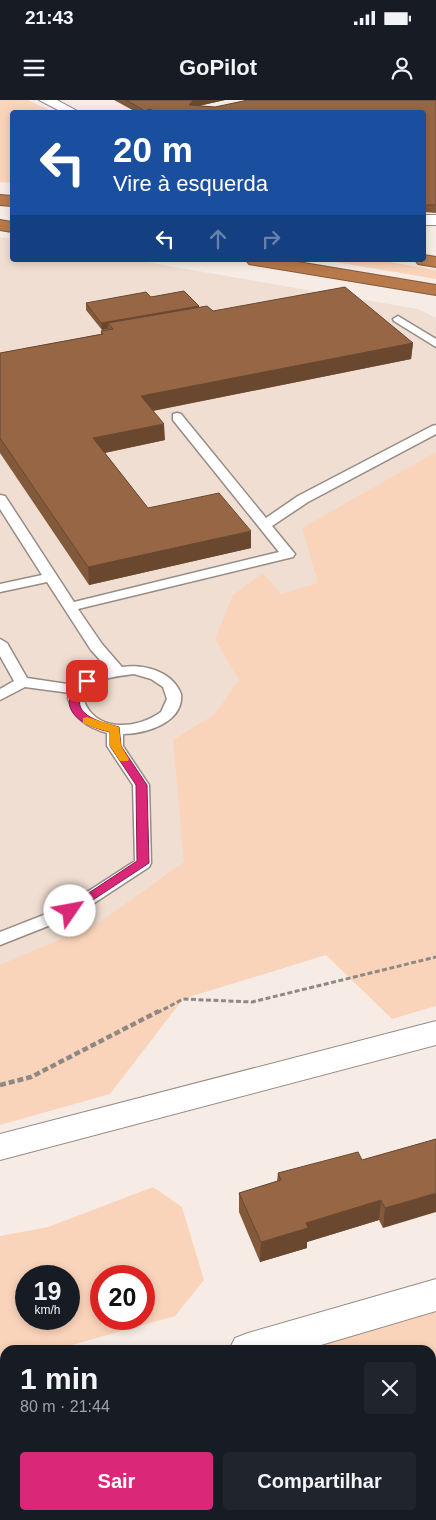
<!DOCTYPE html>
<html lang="pt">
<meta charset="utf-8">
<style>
:root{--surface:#171b24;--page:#20242c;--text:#f1f3f6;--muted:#9ea1a6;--accent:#db2777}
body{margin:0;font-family:Helvetica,sans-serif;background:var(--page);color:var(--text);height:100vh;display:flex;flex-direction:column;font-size:19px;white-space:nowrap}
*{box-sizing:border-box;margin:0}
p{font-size:16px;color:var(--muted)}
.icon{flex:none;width:28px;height:28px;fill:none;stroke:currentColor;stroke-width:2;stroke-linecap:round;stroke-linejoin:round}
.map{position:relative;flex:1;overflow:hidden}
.drawer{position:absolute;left:0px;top:1245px;width:436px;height:175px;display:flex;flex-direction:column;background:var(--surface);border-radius:15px 15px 0 0;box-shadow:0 2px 8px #0003}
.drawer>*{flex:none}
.top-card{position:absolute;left:10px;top:10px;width:416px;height:152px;border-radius:5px;box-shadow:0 2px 8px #0003;background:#1a4fa0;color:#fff;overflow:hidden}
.speed{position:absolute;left:15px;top:1165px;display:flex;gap:10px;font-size:25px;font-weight:700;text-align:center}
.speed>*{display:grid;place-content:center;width:65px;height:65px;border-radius:50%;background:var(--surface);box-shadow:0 2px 8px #0003;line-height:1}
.speed small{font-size:12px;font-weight:400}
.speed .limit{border:8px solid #d22;background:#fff;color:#111}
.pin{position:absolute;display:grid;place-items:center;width:42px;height:42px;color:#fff;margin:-21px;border-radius:10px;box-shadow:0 2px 8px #0006}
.me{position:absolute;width:55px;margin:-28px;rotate:57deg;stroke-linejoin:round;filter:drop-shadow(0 0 4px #0008)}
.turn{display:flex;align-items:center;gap:18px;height:105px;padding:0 20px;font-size:22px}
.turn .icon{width:65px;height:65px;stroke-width:2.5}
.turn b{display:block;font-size:35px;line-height:42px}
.lanes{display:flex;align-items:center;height:48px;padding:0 20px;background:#0003;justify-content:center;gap:25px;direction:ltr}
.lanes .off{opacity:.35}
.round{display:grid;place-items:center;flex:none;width:52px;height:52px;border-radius:5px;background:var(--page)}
.head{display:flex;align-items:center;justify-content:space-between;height:85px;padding:0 20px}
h1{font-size:30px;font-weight:600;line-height:38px}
.button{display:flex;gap:10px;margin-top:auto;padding:10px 20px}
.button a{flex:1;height:58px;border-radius:5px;background:var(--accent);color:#fff;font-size:20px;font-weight:600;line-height:58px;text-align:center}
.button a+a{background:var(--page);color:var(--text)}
.status{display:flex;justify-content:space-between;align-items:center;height:35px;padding:0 25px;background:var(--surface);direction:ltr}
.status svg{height:14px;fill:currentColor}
header{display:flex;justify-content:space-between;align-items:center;height:65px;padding:0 20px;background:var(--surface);font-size:22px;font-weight:600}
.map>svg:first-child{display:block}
.built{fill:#f0ded2}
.green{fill:#fad4ba;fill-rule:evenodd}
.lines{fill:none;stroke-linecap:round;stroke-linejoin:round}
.service-casing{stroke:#968c85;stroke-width:3}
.minor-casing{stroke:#968c85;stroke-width:2}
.secondary-casing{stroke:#968c85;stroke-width:2}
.motorway-casing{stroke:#845a3b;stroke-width:2}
.path-far1{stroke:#908883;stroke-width:3;stroke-dasharray:5 2.5;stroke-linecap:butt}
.path{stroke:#908883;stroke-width:4.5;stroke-dasharray:6 3;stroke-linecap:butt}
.service{fill:#fff;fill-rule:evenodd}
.minor{fill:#fff;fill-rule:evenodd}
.secondary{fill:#fff;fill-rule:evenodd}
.motorway{fill:#b87a4b;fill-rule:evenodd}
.wall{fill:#82593b}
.shaded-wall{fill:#6a4830}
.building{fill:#976745;stroke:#6a4830}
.route{fill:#db2777;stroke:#8e194d}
.slow{fill:#f59e0b}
</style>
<div class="status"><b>21:43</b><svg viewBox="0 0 49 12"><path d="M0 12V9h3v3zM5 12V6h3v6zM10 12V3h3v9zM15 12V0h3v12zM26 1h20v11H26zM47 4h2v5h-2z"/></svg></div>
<header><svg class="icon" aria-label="menu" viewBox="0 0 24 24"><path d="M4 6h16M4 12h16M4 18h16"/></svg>GoPilot<svg class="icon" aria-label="person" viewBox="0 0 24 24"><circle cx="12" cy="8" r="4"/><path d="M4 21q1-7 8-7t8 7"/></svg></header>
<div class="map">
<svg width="436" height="1420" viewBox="0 0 436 1420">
<rect width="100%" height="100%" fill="#f7ece5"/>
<polygon class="built" points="0,137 12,139 12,160 134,160 418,209 436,218 436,384 412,666 0,908"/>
<g class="green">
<polygon points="0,0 28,0 53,12 12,12 12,83 0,82"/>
<polygon points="324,160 378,160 436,170 436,179"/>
<polygon points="436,352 436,906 392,919 326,855 183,899 110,994 0,1025 0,865 100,822 184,762 173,640 215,614 239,580 215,539 233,495 263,473 281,494 318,483 302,428"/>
<path d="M153,1087L182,1107L204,1180L175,1216L54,1250H5V1264L0,1265V1136L48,1127ZM26,1176H69V1219H26ZM101,1176H144V1219H101Z"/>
<polygon points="436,1208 436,1420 0,1420 0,1340 5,1339 5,1415 431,1415 431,1250 298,1250"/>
</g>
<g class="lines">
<defs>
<g id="service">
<polygon points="398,216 436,239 436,247 394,221 393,219"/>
<path d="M177,313L181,314L266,418L298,396L432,326L436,325V334L308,402L272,426L295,454L293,457L78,509L102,544L122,567C144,564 172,571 181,594C184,623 145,634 123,634V646L149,685L151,763L149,767L76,815L0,845V832L64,807L135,761L133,685L107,646V633C87,627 74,619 68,598L70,593L25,587L0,600V589L14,581L0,556V539L7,543L27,578L74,585L95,572L108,569L91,550L47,482L0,492V484L42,475L0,409V395L5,396L74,502L279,452L173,320V314ZM134,574L151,579L163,587L167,599L161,612C136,630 94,633 83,598C93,577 113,577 134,574Z"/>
</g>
<g id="minor">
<polygon points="39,0 57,0 79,12 62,12"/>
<rect x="424" y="115" width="12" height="10"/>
<polygon points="436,1179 436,1211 304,1250 229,1250 235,1238 248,1233"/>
<polygon points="5,1303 5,1339 0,1340 0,1304"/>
</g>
<polygon id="secondary" points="436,921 436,945 0,1060 0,1034"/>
<g id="motorway">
<polygon points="0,95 12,96 12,106 0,105"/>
<polygon points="0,120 12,122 12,132 0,130"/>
<polygon points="424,155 436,157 436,167 418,164 415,160 424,160"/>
<polygon points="246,160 286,160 436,185 436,195 255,165 249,164"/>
</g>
</defs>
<use href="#service" class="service-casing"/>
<use href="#minor" class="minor-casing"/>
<use href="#secondary" class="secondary-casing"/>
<use href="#motorway" class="motorway-casing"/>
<polyline class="path-far1" points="157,913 183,899 252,902 436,857"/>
<polyline class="path" points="0,985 31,977 159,911"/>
<use href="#service" class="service"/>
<use href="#minor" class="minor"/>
<use href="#secondary" class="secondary"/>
<use href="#motorway" class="motorway"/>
</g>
<g class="wall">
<polygon points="114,0 225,0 199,6 215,7 436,0 436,113 424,112 424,12 136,12"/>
<polygon points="151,197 199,206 199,207 213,211 413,243 411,259 153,311 165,340 105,353 148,408 251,448 89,485 0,353 0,253 101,234 101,231 108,229 102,230 86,210 86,203"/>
<polygon points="436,1039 383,1128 379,1120 307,1142 307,1148 260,1162 239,1112 239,1093 277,1081 278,1073 362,1060"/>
</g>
<g class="shaded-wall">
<polygon points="193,0 225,0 193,7 189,5"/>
<polygon points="150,9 150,12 145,12 145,11"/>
<polygon points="199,206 199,213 108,223 108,229 102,230 101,223"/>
<polygon points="413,243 411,259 141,313 141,296"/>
<polygon points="164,324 165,340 94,355 93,338"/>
<polygon points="251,431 251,448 89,485 88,467"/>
<polygon points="436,1093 436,1112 383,1128 385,1108"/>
<polygon points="381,1100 379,1120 307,1142 307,1148 260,1162 261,1142 306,1123"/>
</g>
<g class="building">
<polygon points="126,0 193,0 189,5 215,7 248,0 436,0 436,105 424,105 424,12 156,12 150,9 145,11"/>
<polygon points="345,187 413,243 141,296 164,324 93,338 148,408 219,393 251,431 88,467 0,338 0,253 103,234 101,231 113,229 108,223 207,206 213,211"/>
<polygon points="184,191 199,206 101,223 86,203 146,192 151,197"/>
<polygon points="436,1039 436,1093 385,1108 381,1100 306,1123 308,1128 261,1142 239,1093 281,1080 278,1073 358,1052 362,1060"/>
</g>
<path class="route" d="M87,578L92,581C89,585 84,589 82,593C70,616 104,623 119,627L121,646L147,685L149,763L70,815L64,811L66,808L137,761L136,685L110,646V632C91,628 60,616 72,591C75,586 81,580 87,578Z"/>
<polygon class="slow" points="87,617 119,627 121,646 129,659 128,661 120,661 110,646 110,632 95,628 83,623 83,618"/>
</svg>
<div class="speed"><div>19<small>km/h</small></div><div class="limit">20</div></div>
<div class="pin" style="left:87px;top:581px;background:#d93025"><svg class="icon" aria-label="arrive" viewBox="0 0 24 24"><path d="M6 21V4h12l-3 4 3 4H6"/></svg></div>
<svg class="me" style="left:70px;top:811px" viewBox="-20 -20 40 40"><circle r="19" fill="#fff"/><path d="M0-13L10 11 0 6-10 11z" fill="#db2777"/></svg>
<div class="top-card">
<div class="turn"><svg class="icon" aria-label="left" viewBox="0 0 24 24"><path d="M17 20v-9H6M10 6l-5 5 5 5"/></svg><div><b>20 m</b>Vire à esquerda</div></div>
<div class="lanes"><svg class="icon" aria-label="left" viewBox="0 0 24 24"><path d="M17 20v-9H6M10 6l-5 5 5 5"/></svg><svg class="icon off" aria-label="ahead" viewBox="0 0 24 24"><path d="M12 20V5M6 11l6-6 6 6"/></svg><svg class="icon off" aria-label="right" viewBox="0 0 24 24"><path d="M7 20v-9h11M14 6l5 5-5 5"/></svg></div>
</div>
<section class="drawer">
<div class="head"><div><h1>1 min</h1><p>80 m · 21:44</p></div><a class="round"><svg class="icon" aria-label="close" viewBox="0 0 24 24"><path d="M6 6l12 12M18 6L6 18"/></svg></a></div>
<div class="button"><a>Sair</a><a>Compartilhar</a></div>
</section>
</div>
